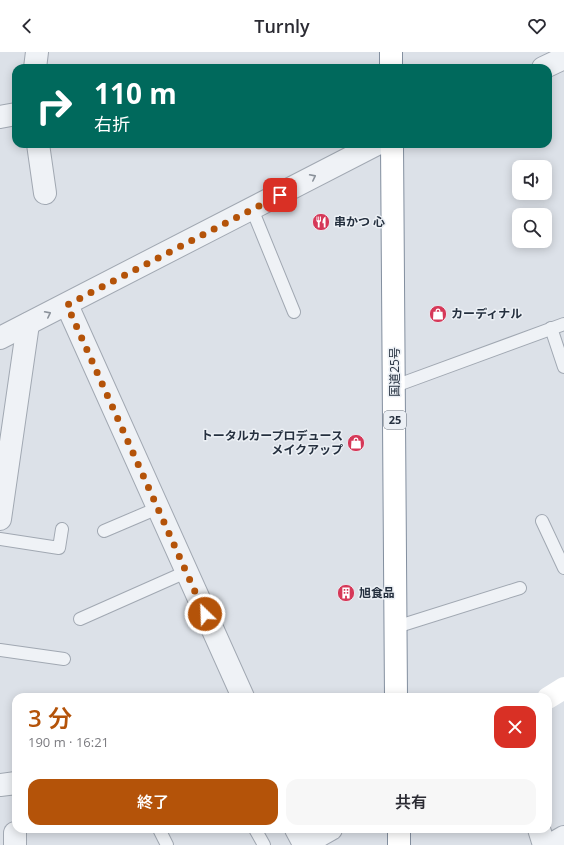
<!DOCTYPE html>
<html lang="ja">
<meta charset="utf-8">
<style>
:root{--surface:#fff;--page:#f7f7f7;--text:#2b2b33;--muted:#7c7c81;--accent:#b45309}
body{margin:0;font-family:"Open Sans","Noto Sans JP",sans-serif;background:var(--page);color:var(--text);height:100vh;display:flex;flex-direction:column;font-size:15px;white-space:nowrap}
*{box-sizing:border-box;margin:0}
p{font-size:13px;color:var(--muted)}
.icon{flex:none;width:22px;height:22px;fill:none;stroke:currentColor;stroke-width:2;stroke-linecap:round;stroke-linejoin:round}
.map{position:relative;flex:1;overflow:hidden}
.panel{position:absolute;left:12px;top:641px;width:540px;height:140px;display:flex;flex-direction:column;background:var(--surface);border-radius:12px;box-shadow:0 2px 10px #0003}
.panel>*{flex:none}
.banner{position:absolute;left:12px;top:12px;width:540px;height:84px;border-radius:12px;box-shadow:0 2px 10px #0003;background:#00695c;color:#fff;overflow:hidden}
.tools{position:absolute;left:512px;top:108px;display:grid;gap:8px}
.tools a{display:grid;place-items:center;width:40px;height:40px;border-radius:8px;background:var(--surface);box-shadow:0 2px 10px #0003;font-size:20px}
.pin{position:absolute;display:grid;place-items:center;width:34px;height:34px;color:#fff;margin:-17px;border-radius:8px;box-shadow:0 2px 6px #0006}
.me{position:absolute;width:44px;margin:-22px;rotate:336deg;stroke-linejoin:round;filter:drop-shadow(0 0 3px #0008)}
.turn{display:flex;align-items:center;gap:14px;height:84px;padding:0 16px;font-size:18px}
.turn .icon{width:52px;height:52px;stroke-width:2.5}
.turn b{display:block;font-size:28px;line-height:34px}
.round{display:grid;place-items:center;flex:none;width:42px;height:42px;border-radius:12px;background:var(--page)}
.overview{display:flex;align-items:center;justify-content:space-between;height:68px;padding:0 16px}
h1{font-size:24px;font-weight:600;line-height:30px;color:var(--accent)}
.cta{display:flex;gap:8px;margin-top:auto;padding:8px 16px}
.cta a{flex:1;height:46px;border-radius:12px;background:var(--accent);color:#fff;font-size:16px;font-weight:600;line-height:46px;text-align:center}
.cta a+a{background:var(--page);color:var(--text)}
header{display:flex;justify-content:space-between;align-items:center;height:52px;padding:0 16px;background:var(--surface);font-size:18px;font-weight:600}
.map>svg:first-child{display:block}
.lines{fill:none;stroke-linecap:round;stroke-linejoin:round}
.service-casing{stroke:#a1a8b2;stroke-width:14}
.minor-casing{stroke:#a1a8b2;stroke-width:24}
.tertiary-casing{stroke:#a1a8b2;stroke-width:24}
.trunk-casing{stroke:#838f9f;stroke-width:24}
.service{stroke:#eff2f6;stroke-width:12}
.minor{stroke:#eff2f6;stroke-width:22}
.tertiary{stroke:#eff2f6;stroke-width:22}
.secondary{stroke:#fff;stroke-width:22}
.trunk{stroke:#fff;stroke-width:22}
.oneway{stroke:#8a919a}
.route{stroke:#b45309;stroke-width:7;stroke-dasharray:0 12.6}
.labels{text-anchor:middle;stroke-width:3;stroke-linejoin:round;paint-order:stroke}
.shield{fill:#ecf0f5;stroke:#616a76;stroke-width:1}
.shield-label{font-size:11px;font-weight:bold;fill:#25303f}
.poi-label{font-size:12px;font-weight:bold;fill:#25303f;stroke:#ecf0f5;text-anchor:start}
.street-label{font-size:12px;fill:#25303f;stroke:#ecf0f5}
</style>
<header><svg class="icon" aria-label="back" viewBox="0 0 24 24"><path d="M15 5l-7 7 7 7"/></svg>Turnly<svg class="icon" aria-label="heart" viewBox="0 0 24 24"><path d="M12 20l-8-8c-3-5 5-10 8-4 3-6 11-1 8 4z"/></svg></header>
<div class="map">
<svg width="564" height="793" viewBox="0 0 564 793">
<rect width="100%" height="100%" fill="#dce1e8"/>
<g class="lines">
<defs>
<g id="service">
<polyline points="252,157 294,260"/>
<polyline points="551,276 564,315"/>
<polyline points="395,334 564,272"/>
<polyline points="542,469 564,516"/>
<polyline points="104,479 158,456"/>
<polyline points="0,487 59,496 62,477"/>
<polyline points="80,567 186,520"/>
<polyline points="396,575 520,536"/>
<polyline points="0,598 64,607"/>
<polyline points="159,777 167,793"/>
<polyline points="255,777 264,793"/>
</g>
<g id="minor">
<polyline points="35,16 37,0"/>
<polyline points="543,16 564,6"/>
<polyline points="0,65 16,62"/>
<polyline points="38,92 45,141"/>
<polyline points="67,253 243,645"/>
<polyline points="0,286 377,92"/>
<polyline points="0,467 28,272"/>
<polyline points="0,733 16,731"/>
<polyline points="296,777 304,792"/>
<polyline points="539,777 544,793"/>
<polyline points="15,781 15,793"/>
<polyline points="550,793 564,785"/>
</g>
<polyline id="tertiary" points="303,793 331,777"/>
<g id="trunk">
<polyline points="391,0 391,16"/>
<polyline points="392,92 396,645"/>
<polyline points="399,777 399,793"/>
</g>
</defs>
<use href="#service" class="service-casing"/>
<use href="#minor" class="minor-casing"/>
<use href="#tertiary" class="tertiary-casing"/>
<use href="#trunk" class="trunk-casing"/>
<use href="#service" class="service"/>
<use href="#minor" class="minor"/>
<use href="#tertiary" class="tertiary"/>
<polyline class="secondary" points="548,646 564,636"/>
<use href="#trunk" class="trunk"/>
</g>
<defs><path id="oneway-chevron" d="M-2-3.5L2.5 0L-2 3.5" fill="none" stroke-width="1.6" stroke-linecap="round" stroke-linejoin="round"/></defs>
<g class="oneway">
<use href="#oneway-chevron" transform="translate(313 125) rotate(-27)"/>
<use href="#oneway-chevron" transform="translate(48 262) rotate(-27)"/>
</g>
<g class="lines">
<polyline class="route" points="205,562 67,253 280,143"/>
</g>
<defs>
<symbol id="restaurant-disc" viewBox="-11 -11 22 22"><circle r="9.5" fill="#d63858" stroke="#ecf0f5"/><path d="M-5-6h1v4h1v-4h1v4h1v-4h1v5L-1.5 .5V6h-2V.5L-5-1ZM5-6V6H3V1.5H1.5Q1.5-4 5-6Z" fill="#fff"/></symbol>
<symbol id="shop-disc" viewBox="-11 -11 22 22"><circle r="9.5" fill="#d63858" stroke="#ecf0f5"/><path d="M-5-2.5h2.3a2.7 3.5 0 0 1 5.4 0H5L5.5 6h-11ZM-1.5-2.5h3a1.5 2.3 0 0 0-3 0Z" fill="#fff"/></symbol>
<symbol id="building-disc" viewBox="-11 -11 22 22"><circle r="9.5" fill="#d63858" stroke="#ecf0f5"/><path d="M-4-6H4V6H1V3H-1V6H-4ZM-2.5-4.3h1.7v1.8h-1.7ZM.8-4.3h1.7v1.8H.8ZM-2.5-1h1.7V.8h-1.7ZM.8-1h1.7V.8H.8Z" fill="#fff"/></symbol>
</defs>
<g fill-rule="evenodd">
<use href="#restaurant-disc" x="311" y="160" width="20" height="20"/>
<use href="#shop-disc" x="428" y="252" width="20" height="20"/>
<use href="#shop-disc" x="346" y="381" width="20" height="20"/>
<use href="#building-disc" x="336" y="531" width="20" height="20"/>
</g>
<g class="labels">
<rect class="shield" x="384" y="359" width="22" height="18" rx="3"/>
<g class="shield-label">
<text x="395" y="372">25</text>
</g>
<g class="poi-label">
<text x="334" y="174">串かつ 心</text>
<text x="451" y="266">カーディナル</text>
<text x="343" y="388" text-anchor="end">トータルカープロデュース<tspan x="343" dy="14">メイクアップ</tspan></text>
<text x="359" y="545">旭食品</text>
</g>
<g class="street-label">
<text transform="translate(395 320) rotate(-90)" y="4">国道25号</text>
</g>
</g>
</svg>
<div class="tools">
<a><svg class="icon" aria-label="sound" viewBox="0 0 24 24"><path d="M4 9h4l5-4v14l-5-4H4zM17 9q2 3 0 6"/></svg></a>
<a><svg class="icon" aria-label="search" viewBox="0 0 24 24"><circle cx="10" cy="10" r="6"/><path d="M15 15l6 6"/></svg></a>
</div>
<div class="pin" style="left:280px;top:143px;background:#d93025"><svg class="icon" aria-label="arrive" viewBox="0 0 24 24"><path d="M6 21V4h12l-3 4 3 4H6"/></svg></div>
<svg class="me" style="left:205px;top:562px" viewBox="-20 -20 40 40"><circle r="17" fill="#b45309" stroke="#fff" stroke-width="3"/><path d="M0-11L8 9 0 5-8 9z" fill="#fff"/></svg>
<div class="banner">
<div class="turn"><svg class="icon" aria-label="right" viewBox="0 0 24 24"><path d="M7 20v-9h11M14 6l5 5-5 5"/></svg><div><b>110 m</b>右折</div></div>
</div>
<section class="panel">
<div class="overview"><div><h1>3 分</h1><p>190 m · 16:21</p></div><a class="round" style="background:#d93025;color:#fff"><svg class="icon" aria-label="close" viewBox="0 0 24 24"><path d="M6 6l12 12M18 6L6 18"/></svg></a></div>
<div class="cta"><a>終了</a><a>共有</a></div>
</section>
</div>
